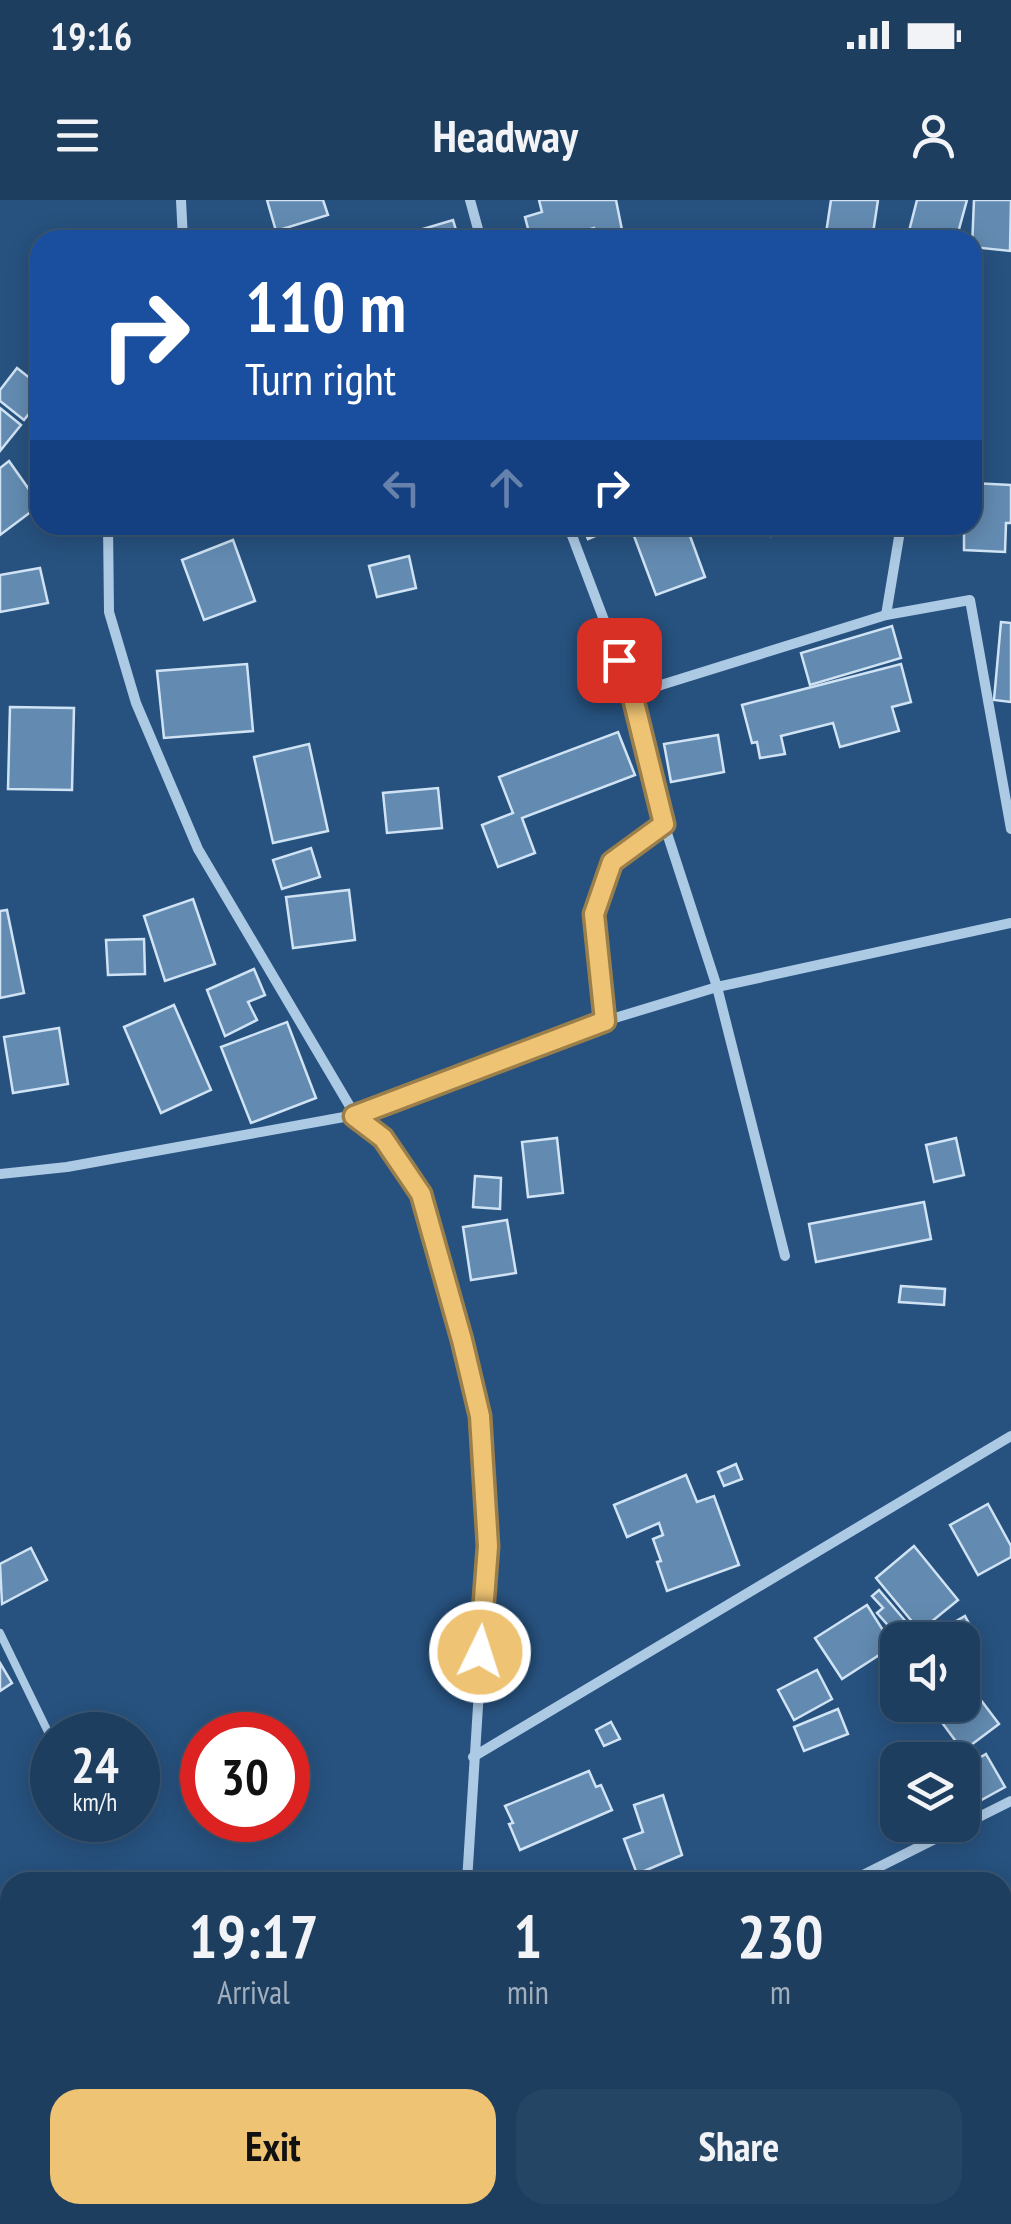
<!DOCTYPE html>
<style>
:root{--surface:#1d3e5f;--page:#254565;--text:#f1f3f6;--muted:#a0aebd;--line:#3b5774;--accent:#eec373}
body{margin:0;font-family:"PT Sans Narrow",sans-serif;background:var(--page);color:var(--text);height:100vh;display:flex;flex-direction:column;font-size:38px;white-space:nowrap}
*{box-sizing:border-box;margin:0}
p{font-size:32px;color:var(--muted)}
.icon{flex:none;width:55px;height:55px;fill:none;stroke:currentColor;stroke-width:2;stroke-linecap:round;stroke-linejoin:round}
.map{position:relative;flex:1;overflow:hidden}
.panel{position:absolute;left:0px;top:1672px;width:1012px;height:352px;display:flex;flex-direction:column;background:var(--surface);border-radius:30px 30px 0 0;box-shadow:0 5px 25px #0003,0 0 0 2px var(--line)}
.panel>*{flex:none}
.guide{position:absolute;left:30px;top:30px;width:952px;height:305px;border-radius:30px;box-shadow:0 5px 25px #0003,0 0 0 2px var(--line);background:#1a4fa0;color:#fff;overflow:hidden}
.controls{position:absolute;left:880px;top:1422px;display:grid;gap:20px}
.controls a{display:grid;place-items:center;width:100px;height:100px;border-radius:20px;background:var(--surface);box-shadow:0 5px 25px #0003,0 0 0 2px var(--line);font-size:50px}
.speed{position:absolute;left:30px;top:1512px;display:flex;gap:20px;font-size:50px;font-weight:700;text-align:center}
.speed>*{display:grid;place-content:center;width:130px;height:130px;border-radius:50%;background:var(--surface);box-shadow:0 5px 25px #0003,0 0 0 2px var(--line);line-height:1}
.speed small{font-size:25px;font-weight:400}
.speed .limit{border:15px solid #d22;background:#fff;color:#111}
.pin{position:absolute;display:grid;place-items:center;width:85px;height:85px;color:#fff;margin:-42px;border-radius:20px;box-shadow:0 5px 15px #0006}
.me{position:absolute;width:110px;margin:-55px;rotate:4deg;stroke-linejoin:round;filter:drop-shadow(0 0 8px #0008)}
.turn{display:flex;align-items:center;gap:35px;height:210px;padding:0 50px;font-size:45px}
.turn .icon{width:130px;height:130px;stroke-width:2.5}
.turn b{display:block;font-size:70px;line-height:85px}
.lanes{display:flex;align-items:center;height:95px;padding:0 50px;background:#0003;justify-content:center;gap:50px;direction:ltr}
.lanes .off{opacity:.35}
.eta{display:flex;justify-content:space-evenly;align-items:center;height:170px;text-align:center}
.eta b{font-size:60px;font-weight:700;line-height:70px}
.action{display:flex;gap:20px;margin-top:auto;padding:20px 50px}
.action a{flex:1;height:115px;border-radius:30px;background:var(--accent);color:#111;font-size:40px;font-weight:700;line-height:115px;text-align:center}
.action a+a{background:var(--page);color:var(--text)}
.status{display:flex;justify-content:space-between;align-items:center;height:70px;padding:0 50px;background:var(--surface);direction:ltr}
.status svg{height:28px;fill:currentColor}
header{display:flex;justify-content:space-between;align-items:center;height:130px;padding:0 50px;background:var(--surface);font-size:45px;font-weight:700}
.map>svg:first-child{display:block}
.building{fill:#638bb1;stroke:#d0e3f4;stroke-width:2.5}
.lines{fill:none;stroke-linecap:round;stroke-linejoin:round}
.lane{stroke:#adcae5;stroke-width:8}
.street{stroke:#adcae5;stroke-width:10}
.route-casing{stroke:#9b7f4b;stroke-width:25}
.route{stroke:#eec373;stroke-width:18}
</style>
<div class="status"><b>19:16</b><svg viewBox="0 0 49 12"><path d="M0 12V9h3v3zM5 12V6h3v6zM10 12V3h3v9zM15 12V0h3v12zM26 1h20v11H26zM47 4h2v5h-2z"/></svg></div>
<header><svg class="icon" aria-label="menu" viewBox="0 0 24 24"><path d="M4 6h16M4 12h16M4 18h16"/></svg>Headway<svg class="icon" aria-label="person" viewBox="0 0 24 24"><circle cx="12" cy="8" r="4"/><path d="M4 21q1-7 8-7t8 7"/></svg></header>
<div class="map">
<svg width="1011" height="2024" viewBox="0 0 1011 2024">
<rect width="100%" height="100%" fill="#27527f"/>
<g class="building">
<polygon points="267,0 323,0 328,15 276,31"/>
<polygon points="539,0 616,0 624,40 597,40 594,28 549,40 531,40 525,17 542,12"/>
<polygon points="831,0 878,0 872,40 825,40"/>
<polygon points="917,0 967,0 956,40 907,39"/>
<polygon points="974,0 1011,0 1010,51 972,47"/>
<polygon points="453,20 459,40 386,40"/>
<polygon points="17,168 40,186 40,200 24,220 0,201 0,190"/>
<polygon points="0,208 21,225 0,251"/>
<polygon points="9,261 40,305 0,335 0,268"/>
<polygon points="972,283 1011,285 1011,323 1006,323 1005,352 964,350 964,325 972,325"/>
<polygon points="582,325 621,325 588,339"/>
<polygon points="665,325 686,325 705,377 656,395 634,336"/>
<polygon points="767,325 805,325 771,336"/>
<polygon points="233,340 255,401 204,420 182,360"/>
<polygon points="409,356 416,388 377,397 369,366"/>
<polygon points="40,368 48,403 0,412 0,375"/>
<polygon points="1001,422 1011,423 1011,502 994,500"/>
<polygon points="892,426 901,458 810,485 801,453"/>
<polygon points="247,464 253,531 164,538 157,471"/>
<polygon points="901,464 911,502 892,507 899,531 840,547 833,523 781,536 785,554 760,558 757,542 752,543 742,505"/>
<polygon points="10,507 74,508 72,590 8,589"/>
<polygon points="618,532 635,575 522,618 535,653 498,667 482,625 513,613 499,577"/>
<polygon points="718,535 724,572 671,582 664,544"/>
<polygon points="309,544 328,631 273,643 254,557"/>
<polygon points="438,588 442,628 387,633 383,593"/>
<polygon points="311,648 320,677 282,689 273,660"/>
<polygon points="349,690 355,740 293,748 286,697"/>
<polygon points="193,699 215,764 165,781 144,716"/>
<polygon points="7,710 24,793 0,798 0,711"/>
<polygon points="144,739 145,774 108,775 106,740"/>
<polygon points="254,769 265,795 248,802 257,820 225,836 207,790"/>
<polygon points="174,805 211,890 161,913 124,827"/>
<polygon points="287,822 316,898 251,923 221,847"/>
<polygon points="59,828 68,884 13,893 4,837"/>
<polygon points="557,938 563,993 528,997 522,942"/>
<polygon points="956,938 964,975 934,982 926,945"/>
<polygon points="475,976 501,978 500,1009 473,1007"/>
<polygon points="924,1002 931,1039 816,1062 809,1024"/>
<polygon points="507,1020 516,1073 471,1080 463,1027"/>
<polygon points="901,1086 945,1089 944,1105 899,1102"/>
<polygon points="736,1264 742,1279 724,1286 718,1272"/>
<polygon points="686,1275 697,1302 714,1296 739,1365 667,1391 657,1362 661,1361 653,1339 663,1335 659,1323 627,1337 614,1305"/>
<polygon points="988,1304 1011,1346 1011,1357 978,1375 950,1325"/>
<polygon points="914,1346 958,1400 920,1431 876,1378"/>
<polygon points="31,1348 47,1380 2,1404 0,1364"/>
<polygon points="879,1390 913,1430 901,1440 877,1413 883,1408 872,1396"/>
<polygon points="867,1405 893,1446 842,1479 815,1438"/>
<polygon points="965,1416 978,1440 962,1449 962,1440 923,1440"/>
<polygon points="0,1463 12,1483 0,1491"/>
<polygon points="817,1470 832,1499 794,1520 778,1490"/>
<polygon points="962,1475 999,1524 963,1551 929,1505 962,1505"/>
<polygon points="838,1509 848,1534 804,1551 794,1527"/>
<polygon points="611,1522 620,1539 604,1546 596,1530"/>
<polygon points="986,1554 1005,1587 965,1609 962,1604 962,1568"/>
<polygon points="589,1571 596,1587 601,1585 612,1610 520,1650 509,1624 513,1623 505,1606"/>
<polygon points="663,1595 682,1655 637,1674 624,1639 643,1632 634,1605"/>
<polygon points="295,2015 363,2015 368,2024 293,2024 290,2018"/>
<polygon points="487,2015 537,2015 541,2024 490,2024"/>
</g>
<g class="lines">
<polyline class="lane" points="0,1433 52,1540"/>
<g class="street">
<polyline points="181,0 183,40"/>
<polyline points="470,0 481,40"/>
<polyline points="108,325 109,412 136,503 198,649 355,915 605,821 717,787 664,624 632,494"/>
<polyline points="568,325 632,494 886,415 970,400 1011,629"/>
<polyline points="886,415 901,325"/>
<polyline points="605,821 594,714 612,663 664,624"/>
<polyline points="0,974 67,967 355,915 383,938 421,994 454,1102 480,1216 488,1346 467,1682"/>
<polyline points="785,1056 717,787 1011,723"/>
<polyline points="473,1557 1011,1236"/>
<polyline points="849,1682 1011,1601"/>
<polyline points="462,2015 463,2024"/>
</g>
</g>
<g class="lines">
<defs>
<polyline id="route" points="480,1452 488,1346 480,1216 462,1140 421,994 383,938 354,916 605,821 594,714 612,662 664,624 632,494 619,460"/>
</defs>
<use href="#route" class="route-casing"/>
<use href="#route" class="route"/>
</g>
</svg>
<div class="controls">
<a><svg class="icon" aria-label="sound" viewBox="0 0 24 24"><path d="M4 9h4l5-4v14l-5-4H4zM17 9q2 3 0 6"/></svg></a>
<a><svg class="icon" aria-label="layers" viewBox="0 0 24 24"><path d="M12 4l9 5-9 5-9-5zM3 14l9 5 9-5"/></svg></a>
</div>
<div class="speed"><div>24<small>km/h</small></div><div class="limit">30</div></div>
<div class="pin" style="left:619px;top:460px;background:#d93025"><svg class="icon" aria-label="arrive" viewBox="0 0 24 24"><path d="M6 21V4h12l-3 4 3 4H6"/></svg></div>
<svg class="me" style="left:480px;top:1452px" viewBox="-20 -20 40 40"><circle r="17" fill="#eec373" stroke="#fff" stroke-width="3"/><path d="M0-11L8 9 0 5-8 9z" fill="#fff"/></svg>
<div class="guide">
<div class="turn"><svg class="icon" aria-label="right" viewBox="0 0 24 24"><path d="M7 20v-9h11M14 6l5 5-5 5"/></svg><div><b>110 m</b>Turn right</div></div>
<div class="lanes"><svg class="icon off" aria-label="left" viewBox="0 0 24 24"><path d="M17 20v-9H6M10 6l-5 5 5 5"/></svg><svg class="icon off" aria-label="ahead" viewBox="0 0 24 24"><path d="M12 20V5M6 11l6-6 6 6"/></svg><svg class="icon" aria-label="right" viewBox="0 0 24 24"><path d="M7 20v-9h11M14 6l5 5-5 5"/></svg></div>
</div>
<section class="panel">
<div class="eta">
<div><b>19:17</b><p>Arrival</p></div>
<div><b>1</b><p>min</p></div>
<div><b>230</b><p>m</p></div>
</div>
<div class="action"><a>Exit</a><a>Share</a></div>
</section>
</div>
